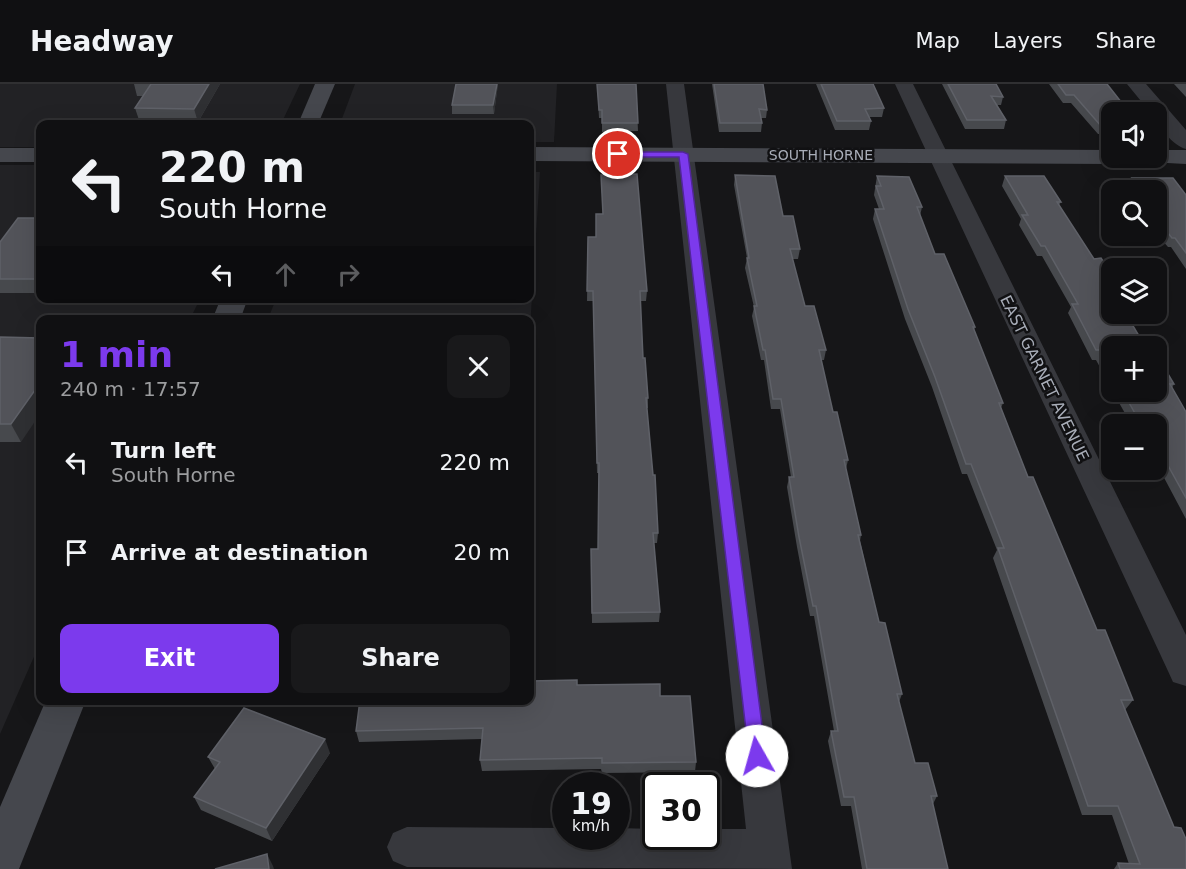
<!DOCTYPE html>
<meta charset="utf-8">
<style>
:root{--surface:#101012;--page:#19191b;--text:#f1f3f6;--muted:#9c9d9f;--line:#303032;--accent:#7c3aed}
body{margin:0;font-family:"DejaVu Sans",sans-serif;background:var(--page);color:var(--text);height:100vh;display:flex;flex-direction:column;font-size:22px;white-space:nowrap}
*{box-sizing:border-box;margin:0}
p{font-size:20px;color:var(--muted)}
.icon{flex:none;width:33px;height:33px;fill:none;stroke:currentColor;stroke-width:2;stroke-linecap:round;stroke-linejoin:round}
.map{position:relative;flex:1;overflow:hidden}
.drawer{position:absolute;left:36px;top:231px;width:498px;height:390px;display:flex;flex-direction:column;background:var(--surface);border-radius:12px;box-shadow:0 6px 24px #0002,0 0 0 2px var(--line)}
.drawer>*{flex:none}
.banner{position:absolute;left:36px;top:36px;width:498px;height:183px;border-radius:12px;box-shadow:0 6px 24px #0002,0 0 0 2px var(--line);background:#101012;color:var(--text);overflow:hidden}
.buttons{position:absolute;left:1101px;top:18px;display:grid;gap:12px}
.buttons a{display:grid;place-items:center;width:66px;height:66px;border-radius:12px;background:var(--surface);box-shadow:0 6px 24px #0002,0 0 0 2px var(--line);font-size:30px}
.speed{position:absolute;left:552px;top:688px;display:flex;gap:12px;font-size:30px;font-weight:700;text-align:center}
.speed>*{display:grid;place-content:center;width:78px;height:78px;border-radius:50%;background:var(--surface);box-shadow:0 6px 24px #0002,0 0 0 2px var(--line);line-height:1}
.speed small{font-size:15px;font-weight:400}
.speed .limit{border:3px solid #111;border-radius:9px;background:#fff;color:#111}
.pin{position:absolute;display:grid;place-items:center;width:51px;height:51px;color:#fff;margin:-26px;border:3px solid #fff;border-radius:50%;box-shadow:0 2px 6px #0007}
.me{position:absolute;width:66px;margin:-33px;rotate:353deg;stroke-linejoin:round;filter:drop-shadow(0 0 4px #0008)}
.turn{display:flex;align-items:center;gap:21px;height:126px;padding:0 24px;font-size:27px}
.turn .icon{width:78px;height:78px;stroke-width:2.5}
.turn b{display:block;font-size:42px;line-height:51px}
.lanes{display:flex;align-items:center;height:57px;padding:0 24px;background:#0003;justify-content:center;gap:30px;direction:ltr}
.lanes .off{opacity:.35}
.round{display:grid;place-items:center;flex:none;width:63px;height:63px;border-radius:12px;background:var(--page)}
.overview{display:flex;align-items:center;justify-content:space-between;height:102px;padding:0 24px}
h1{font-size:36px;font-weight:800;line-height:45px;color:var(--accent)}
.button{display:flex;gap:12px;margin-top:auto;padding:12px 24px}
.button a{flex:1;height:69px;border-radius:12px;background:var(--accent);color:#fff;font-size:24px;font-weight:800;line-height:69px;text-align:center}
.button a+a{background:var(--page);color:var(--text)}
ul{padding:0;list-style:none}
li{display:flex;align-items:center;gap:18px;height:90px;padding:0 24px}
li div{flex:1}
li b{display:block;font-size:22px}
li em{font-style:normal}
header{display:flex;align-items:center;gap:36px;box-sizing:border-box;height:84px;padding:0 30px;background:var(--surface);border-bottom:2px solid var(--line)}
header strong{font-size:28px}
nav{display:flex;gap:33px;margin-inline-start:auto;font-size:21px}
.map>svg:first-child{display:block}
.built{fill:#222225}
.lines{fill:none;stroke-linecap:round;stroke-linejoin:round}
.street{fill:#37383d;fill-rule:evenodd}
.secondary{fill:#45474d;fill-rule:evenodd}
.wall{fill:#47494d}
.shaded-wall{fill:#2f3033}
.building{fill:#525359;stroke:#5f6168;stroke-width:1.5}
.route{fill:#7c3aed;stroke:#51269a;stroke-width:1.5}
.labels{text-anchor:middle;stroke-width:5;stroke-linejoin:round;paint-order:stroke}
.far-street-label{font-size:14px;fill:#a8adb8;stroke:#111113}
.street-label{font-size:16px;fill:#a8adb8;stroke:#111113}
</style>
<header>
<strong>Headway</strong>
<nav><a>Map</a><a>Layers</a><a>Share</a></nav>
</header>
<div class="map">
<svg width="1186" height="785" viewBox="0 0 1186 785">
<rect width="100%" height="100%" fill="#161618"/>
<g class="built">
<polygon points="0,0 300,0 281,40 40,40 40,63 0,63"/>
<polygon points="355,0 557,0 554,58 530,58 530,40 340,40"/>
<polygon points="0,81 40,81 40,214 200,215 190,235 40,236 40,559 0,650"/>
<polygon points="530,88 540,88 530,244 530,236 268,235 276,215 530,214"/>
</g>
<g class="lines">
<g class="street">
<polygon points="666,0 684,0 792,785 407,783 393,777 387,763 393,749 407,743 566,744 566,753 616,753 616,744 656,745 656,753 706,753 706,745 746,745"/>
<polygon points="895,0 913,0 1186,551 1186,602 1173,598 1168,587"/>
<path d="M1127,0H1146L1186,46V65C1173,62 1156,41 1156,28H1150Z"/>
</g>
<g class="secondary">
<polygon points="315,0 335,0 318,40 298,40"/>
<polygon points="530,63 1112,66 1112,74 1123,74 1120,78 1112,80 530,77"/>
<rect x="0" y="64" width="40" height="14"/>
<polygon points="1156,66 1186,66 1186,80 1148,78 1145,74 1156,74"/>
<polygon points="221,214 248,214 240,236 212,236"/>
<polygon points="46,616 86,616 19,785 0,785 0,723"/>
</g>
</g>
<g class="wall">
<polygon points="134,0 220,0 198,38 139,36 135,24 143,12 137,12"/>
<polygon points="456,0 498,0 494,30 452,30 452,21"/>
<polygon points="597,0 636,0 638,47 602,48 602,34 599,34"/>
<polygon points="712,0 763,0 767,26 766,34 761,34 762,39 761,48 719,48"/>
<polygon points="816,0 873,0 884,24 882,33 869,33 871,37 869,46 835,46"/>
<polygon points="942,0 996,0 1003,13 1001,21 997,21 1006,36 1004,45 965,45"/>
<polygon points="1049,0 1107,0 1112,28 1112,50 1098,50 1071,19 1063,19"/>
<polygon points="1174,0 1186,0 1186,13"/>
<polygon points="601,91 647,207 646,217 640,217 643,274 648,314 648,324 647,324 658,449 657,459 654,459 660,528 659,538 592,539 591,465 598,465 599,389 597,389 593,217 587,217 588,153 596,153 603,130"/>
<polygon points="735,91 783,132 800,165 798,175 792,175 805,222 826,266 824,276 821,276 833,328 848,376 846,385 861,451 860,457 879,538 902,610 899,618 915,679 937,712 933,720 948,785 862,785 851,722 841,722 828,657 831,647 834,647 814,532 810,532 797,463 787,403 789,393 791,393 780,325 771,325 764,276 761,276 752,232 754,223 745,184 747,174 734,101"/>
<polygon points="877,92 922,123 920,132 935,170 975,243 974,246 1003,319 1001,324 1028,393 1097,546 1133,616 1125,626 1186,785 1114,785 1118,779 1129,780 1112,731 1082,731 993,474 997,466 967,390 962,390 932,303 905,235 873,135 875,125 879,125 874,111"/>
<polygon points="1005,92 1061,118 1059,121 1112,262 1112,305 1096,276 1092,276 1068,229 1071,223 1042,172 1037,172 1019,141 1021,135 1002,102"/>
<polygon points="1132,94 1186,111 1186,185 1171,163 1168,163 1156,149 1156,106 1131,106 1128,103"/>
<polygon points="40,134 40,209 0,209 0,158"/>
<polygon points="0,253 21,358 0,358"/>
<polygon points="1156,273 1174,300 1172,304 1186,328 1186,435 1161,388 1156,388 1155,386 1156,386 1156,340 1131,340 1113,308 1156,308"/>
<polygon points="577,601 660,612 696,678 695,688 602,689 601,685 482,687 480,676 482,655 359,658 356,647 530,616"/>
<polygon points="330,669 272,757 201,726 194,713 215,685 208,673"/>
</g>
<g class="shaded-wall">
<polygon points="209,0 220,0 198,38 194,25"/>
<polygon points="497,0 498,0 494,30 493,21"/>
<polygon points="40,299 40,330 21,358 11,340"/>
<polygon points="325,655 330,669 272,757 266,744"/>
<polygon points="267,770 273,782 274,785 269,785"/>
</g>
<g class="building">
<polygon points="151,0 209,0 194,25 135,24"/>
<polygon points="456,0 497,0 493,21 452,21"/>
<polygon points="597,0 636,0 638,39 602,39 602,26 599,26"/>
<polygon points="714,0 763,0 767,26 759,25 762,39 720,39"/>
<polygon points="821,0 873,0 884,24 865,25 871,37 837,37"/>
<polygon points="948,0 996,0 1003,13 991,12 1006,36 967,36"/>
<polygon points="1058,0 1107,0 1129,28 1112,28 1112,41 1101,42 1074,11 1066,11"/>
<polygon points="637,90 647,207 640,207 643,274 645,274 648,314 646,314 653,391 655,391 658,449 653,449 660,528 592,529 591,465 598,465 599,379 597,379 593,207 587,207 588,153 596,153 596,130 603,130 601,91"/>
<polygon points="735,91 775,92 783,132 793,132 800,165 790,165 805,222 814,222 826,266 819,266 833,328 837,328 848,376 844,376 861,451 858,451 879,538 885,539 902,610 897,610 915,679 928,679 937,712 931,712 948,785 867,785 854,713 844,713 831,647 838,647 816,522 813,522 799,453 789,393 794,393 781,315 773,315 765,266 763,266 754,222 757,222 747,174 749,174"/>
<polygon points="877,92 909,93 922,123 917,123 935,170 944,170 975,243 973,243 1003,319 999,319 1028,393 1033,393 1097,546 1105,546 1133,616 1121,616 1174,743 1181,744 1186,755 1186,785 1120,785 1118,779 1140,780 1118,722 1088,722 998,464 1004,464 971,380 966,380 935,293 908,225 875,125 884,125 876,102 881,102"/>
<polygon points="1005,92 1044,92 1061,118 1057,118 1094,175 1101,174 1112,190 1112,230 1126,230 1145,262 1112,262 1112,287 1100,266 1096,266 1072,220 1078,220 1045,162 1041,162 1022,131 1028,131"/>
<polygon points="1132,94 1173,94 1186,111 1186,169 1175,154 1172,154 1156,134 1156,106 1141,106"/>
<polygon points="18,134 40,134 40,195 0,195 0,158"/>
<polygon points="0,253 40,254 40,299 11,340 0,340"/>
<polygon points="1156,273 1158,273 1174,300 1170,300 1186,328 1186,414 1166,378 1161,378 1156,369 1156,340 1141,340 1123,308 1156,308"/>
<polygon points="577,596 577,601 660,600 660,612 690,612 696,678 602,679 602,674 480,676 483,644 356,647 360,616 530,616 530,597"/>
<polygon points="244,624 325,655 266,744 194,713 220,678 208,673"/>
<polygon points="267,770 269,785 215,785"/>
</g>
<polygon class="route" points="615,68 683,68 688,70 766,672 763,678 757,680 751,678 749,672 679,73 618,73 615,72"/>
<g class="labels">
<g class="far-street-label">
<text x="821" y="76">SOUTH HORNE</text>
</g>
<g class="street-label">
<text transform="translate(1045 294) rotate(64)" y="6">EAST GARNET AVENUE</text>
</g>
</g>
</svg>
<div class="buttons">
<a><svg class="icon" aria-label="sound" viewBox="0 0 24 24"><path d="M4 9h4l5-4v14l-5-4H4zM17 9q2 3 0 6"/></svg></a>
<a><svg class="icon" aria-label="search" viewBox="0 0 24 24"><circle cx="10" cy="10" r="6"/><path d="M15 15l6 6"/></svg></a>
<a><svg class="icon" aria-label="layers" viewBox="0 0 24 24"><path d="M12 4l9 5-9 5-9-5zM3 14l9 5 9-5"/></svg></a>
<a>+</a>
<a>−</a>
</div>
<div class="speed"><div>19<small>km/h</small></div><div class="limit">30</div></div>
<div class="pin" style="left:618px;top:70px;background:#d93025"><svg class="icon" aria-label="arrive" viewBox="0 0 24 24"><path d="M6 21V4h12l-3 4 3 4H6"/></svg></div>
<svg class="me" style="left:757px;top:672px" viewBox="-20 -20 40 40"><circle r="19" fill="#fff"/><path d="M0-13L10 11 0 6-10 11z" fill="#7c3aed"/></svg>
<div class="banner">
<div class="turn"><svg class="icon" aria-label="left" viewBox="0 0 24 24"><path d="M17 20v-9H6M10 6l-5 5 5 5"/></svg><div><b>220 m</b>South Horne</div></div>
<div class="lanes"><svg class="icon" aria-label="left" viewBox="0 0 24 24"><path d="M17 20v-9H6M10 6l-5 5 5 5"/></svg><svg class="icon off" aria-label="ahead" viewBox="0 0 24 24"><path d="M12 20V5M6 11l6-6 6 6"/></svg><svg class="icon off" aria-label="right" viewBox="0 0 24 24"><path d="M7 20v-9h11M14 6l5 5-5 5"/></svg></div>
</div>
<section class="drawer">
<div class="overview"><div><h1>1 min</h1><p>240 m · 17:57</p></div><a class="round"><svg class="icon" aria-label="close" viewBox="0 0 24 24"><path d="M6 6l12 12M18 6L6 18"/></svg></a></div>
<ul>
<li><svg class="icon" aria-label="left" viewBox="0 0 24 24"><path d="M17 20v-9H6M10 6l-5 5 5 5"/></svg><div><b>Turn left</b><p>South Horne</p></div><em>220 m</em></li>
<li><svg class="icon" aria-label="arrive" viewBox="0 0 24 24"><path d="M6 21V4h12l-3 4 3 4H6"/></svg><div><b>Arrive at destination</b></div><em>20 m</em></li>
</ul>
<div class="button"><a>Exit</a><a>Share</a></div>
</section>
</div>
